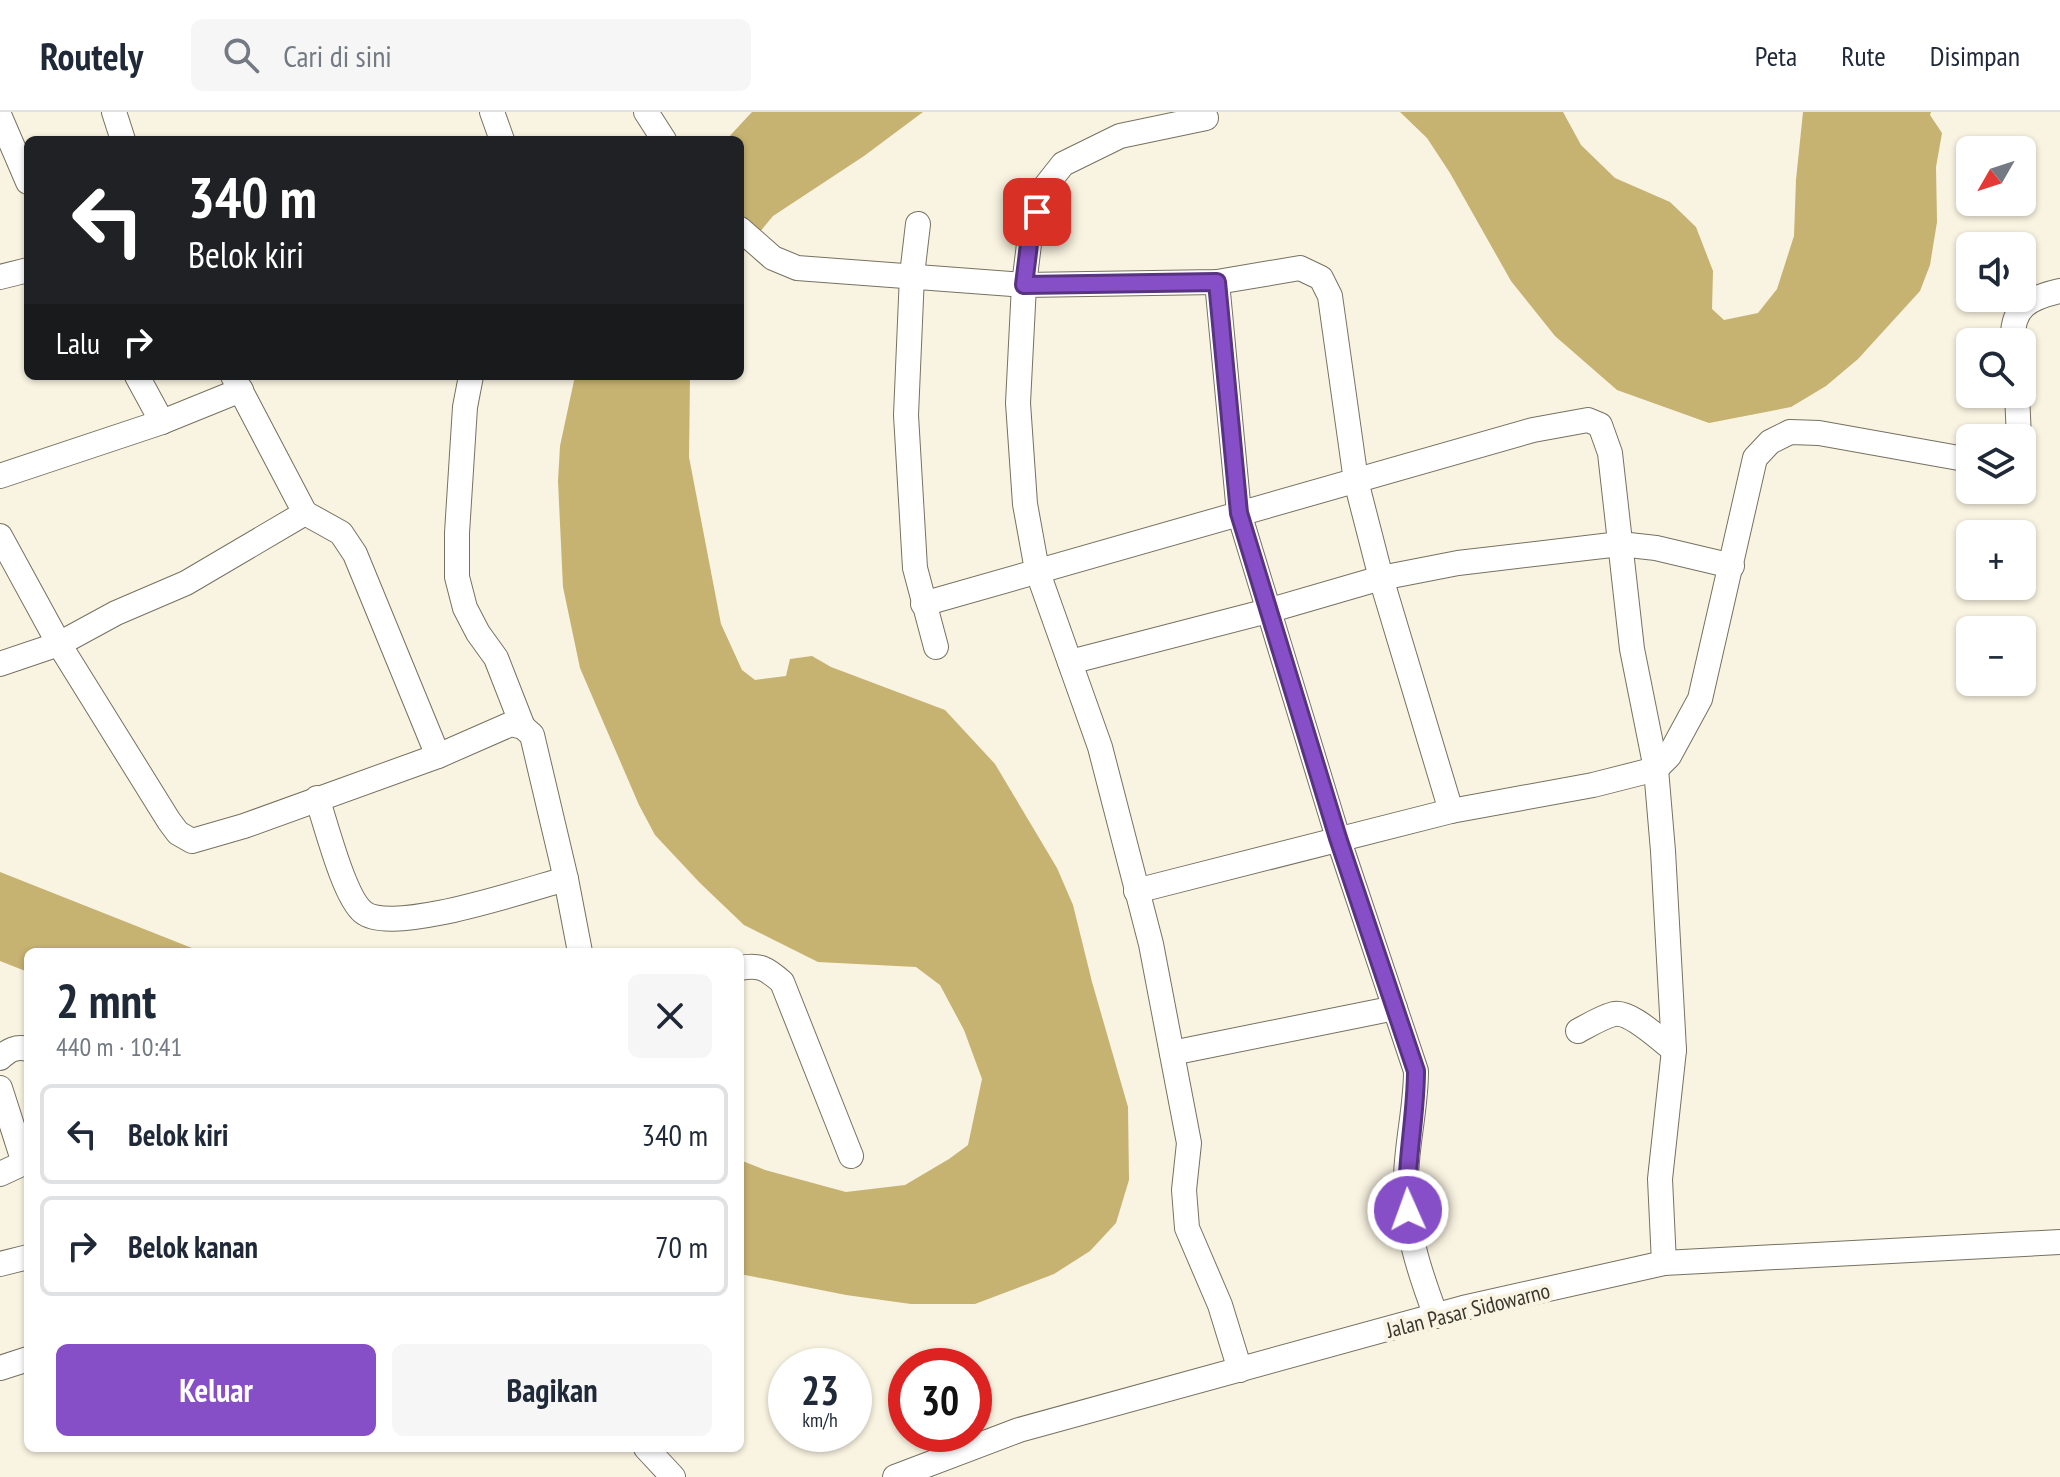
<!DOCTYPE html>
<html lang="id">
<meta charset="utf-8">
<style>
:root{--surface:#fff;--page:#f6f6f7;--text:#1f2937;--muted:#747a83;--line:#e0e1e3;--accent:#874fc7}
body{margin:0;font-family:"PT Sans Narrow",sans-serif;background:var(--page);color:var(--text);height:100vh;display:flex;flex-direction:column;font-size:30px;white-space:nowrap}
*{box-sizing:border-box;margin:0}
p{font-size:26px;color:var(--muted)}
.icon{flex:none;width:44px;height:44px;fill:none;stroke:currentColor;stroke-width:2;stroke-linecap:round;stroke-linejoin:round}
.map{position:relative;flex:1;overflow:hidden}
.side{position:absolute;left:24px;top:836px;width:720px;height:504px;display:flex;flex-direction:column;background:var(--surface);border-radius:12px;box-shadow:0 2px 6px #0004}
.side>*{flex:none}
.hud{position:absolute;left:24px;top:24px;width:720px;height:244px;border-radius:12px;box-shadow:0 2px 6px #0004;background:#202124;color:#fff;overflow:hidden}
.needle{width:52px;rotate:231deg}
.controls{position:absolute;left:1956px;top:24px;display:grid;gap:16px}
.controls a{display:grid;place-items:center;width:80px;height:80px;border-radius:12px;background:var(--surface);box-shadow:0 2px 6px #0004;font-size:40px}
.speed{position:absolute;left:768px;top:1236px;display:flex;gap:16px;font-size:40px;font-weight:700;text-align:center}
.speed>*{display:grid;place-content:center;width:104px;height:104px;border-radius:50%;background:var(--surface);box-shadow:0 2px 6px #0004;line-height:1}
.speed small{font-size:20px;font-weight:400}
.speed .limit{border:12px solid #d22;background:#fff;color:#111}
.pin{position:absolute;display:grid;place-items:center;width:68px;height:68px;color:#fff;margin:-34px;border-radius:16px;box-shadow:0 4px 12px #0006}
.me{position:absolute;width:88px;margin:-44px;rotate:358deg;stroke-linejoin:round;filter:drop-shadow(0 0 6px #0008)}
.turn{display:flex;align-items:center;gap:28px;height:168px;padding:0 32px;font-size:36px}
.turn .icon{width:104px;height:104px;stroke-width:2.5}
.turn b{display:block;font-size:56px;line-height:68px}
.then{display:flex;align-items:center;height:76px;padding:0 32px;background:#0003;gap:16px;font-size:30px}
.round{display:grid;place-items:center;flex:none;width:84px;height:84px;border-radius:12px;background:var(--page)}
.head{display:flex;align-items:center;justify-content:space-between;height:136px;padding:0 32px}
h1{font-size:48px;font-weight:700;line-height:60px}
.cta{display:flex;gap:16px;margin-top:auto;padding:16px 32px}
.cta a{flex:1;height:92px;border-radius:12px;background:var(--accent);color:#fff;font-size:32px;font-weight:700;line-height:92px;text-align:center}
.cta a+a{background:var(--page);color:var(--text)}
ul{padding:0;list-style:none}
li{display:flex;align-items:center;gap:24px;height:100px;margin:0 16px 12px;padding:0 16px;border:4px solid var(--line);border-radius:12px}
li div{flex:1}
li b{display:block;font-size:30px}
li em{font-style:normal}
header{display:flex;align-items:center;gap:48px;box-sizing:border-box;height:112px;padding:0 40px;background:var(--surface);border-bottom:2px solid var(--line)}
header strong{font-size:38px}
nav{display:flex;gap:44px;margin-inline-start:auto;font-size:28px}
.search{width:560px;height:72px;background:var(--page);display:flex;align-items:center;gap:20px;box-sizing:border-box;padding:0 28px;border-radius:12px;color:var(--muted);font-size:30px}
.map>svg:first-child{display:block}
.water{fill:#c6b271}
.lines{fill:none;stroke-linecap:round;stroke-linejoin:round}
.minor-casing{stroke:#767161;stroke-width:26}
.minor{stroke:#fff;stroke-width:24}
.route-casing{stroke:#583381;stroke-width:20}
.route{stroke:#874fc7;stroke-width:14}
.labels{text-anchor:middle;stroke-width:8;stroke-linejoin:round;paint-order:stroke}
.street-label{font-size:22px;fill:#38362f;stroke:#f9f3e1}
</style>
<header>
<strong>Routely</strong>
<div class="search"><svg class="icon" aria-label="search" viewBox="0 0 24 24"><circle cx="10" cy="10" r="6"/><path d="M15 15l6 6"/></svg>Cari di sini</div>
<nav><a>Peta</a><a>Rute</a><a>Disimpan</a></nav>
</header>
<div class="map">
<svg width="2060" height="1365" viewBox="0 0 2060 1365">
<rect width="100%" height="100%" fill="#f9f3e1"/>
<g class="water">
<polygon points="752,0 923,0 864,44 773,104 740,144 740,28 726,28"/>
<polygon points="1400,0 1563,0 1581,33 1615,66 1670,90 1696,115 1713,159 1712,197 1724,208 1758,201 1777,177 1794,124 1796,68 1803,0 1931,0 1930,3 1942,21 1936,55 1937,110 1930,153 1920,179 1858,247 1826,274 1791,295 1709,311 1617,278 1555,224 1511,169 1450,61 1427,26"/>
<polygon points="575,264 690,264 689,345 721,512 742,558 755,568 786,564 790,547 812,544 831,555 945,598 995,652 1057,756 1073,793 1092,870 1128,995 1129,1068 1116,1111 1090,1139 1054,1162 975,1192 911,1192 846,1183 740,1162 740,1048 765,1058 846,1080 905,1073 949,1047 968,1033 982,967 964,918 940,873 916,855 818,850 744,813 700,771 655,723 639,693 580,556 563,475 558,369 560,334"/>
<polygon points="0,760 202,840 28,840 28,860 0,849"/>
</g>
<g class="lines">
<defs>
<g id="minor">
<polyline points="114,0 123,28"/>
<polyline points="492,0 502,28"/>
<polyline points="646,0 664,28"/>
<polyline points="0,5 28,70"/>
<polyline points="1206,6 1120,24 1063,52 1044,76 1030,124 1024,173 1018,291 1025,392 1037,458 1100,635 1151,832 1189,1031 1184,1078 1187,1116 1220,1193 1240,1258"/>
<polyline points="918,112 912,163 906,303 915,456 936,535"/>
<polyline points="740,117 773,146 797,156 1024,173 1217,170 1300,156 1321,166 1330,184 1356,369 1381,466 1451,699"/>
<polyline points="0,165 28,158"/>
<path d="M1217,170L1239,401L1338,726L1416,959C1416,995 1407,1029 1406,1065C1404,1114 1419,1159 1436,1204"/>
<path d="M2013,230C2011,195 2029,186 2060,179"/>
<polyline points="137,264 162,310"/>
<polyline points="233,264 305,401 341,421 355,442 438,644"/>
<polyline points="471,264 465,295 457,421 457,465 465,496 478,521 496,546 523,615"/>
<polyline points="2017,282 2019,326"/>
<polyline points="0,364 162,310 241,278"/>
<polyline points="0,424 59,532 169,709 178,721 192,729 244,714 438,644 511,612 523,615 532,623 566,767 580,840"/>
<polyline points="923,492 1533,318 1588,308 1600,313 1610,341 1632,537 1656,657 1663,739 1674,938 1660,1067 1664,1151"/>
<polyline points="1070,550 1271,498 1381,466 1458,451 1620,432 1656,436 1732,454"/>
<polyline points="0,552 59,532 116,501 186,471 305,401"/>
<path d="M317,686C326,712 344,785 363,800C392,824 528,777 566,767"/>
<polyline points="1136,779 1451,699 1593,673 1656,657 1669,644 1700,587 1755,346 1770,330 1790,320 1819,321 1970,348"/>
<path d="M740,856C760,852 767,857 782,870L851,1044"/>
<path d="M1578,919C1589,913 1602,905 1614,902C1631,899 1660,928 1674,938"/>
<polyline points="1172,941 1395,896"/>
<path d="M0,946C9,938 16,934 28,937"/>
<polyline points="0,976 24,1051"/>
<polyline points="0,1062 28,1049"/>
<polyline points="0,1152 28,1145"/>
<polyline points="0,1256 28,1247"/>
<polyline points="646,1336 673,1365"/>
<polyline points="895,1365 1019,1318 1463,1196 1664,1151 2060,1130"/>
</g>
</defs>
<use href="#minor" class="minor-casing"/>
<use href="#minor" class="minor"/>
</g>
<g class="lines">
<defs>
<path id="route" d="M1037,100L1030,124L1024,173L1217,170L1239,401L1338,726L1416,959C1416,1006 1405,1051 1408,1098"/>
</defs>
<use href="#route" class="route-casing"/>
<use href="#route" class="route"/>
</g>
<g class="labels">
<g class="street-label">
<text transform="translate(1468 1198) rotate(-14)" y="8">Jalan Pasar Sidowarno</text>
</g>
</g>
</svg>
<div class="controls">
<a><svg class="needle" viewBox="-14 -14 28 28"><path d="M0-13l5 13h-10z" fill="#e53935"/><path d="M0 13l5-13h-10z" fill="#747a83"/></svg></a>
<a><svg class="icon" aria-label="sound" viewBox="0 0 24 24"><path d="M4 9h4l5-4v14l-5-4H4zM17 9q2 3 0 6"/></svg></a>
<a><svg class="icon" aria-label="search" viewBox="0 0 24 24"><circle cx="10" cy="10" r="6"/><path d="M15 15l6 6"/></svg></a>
<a><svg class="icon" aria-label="layers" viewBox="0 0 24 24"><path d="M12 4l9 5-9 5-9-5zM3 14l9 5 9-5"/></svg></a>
<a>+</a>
<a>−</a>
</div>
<div class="speed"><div>23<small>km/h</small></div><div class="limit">30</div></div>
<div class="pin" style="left:1037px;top:100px;background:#d93025"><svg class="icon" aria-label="arrive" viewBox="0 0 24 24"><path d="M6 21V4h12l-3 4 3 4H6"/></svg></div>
<svg class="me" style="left:1408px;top:1098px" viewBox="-20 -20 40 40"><circle r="17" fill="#874fc7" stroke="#fff" stroke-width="3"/><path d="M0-11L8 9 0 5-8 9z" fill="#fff"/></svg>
<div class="hud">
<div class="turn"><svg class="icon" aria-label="left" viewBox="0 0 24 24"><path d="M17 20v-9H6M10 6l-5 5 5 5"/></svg><div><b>340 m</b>Belok kiri</div></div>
<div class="then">Lalu<svg class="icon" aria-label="right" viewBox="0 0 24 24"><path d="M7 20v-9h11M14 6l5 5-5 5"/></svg></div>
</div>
<section class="side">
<div class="head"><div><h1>2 mnt</h1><p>440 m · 10:41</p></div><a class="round"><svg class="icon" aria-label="close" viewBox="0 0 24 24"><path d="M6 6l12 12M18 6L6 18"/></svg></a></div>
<ul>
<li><svg class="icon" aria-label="left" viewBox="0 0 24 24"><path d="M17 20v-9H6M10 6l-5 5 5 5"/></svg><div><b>Belok kiri</b></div><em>340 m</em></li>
<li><svg class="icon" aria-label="right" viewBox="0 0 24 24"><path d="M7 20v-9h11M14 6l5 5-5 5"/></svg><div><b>Belok kanan</b></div><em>70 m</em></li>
</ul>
<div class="cta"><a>Keluar</a><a>Bagikan</a></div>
</section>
</div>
